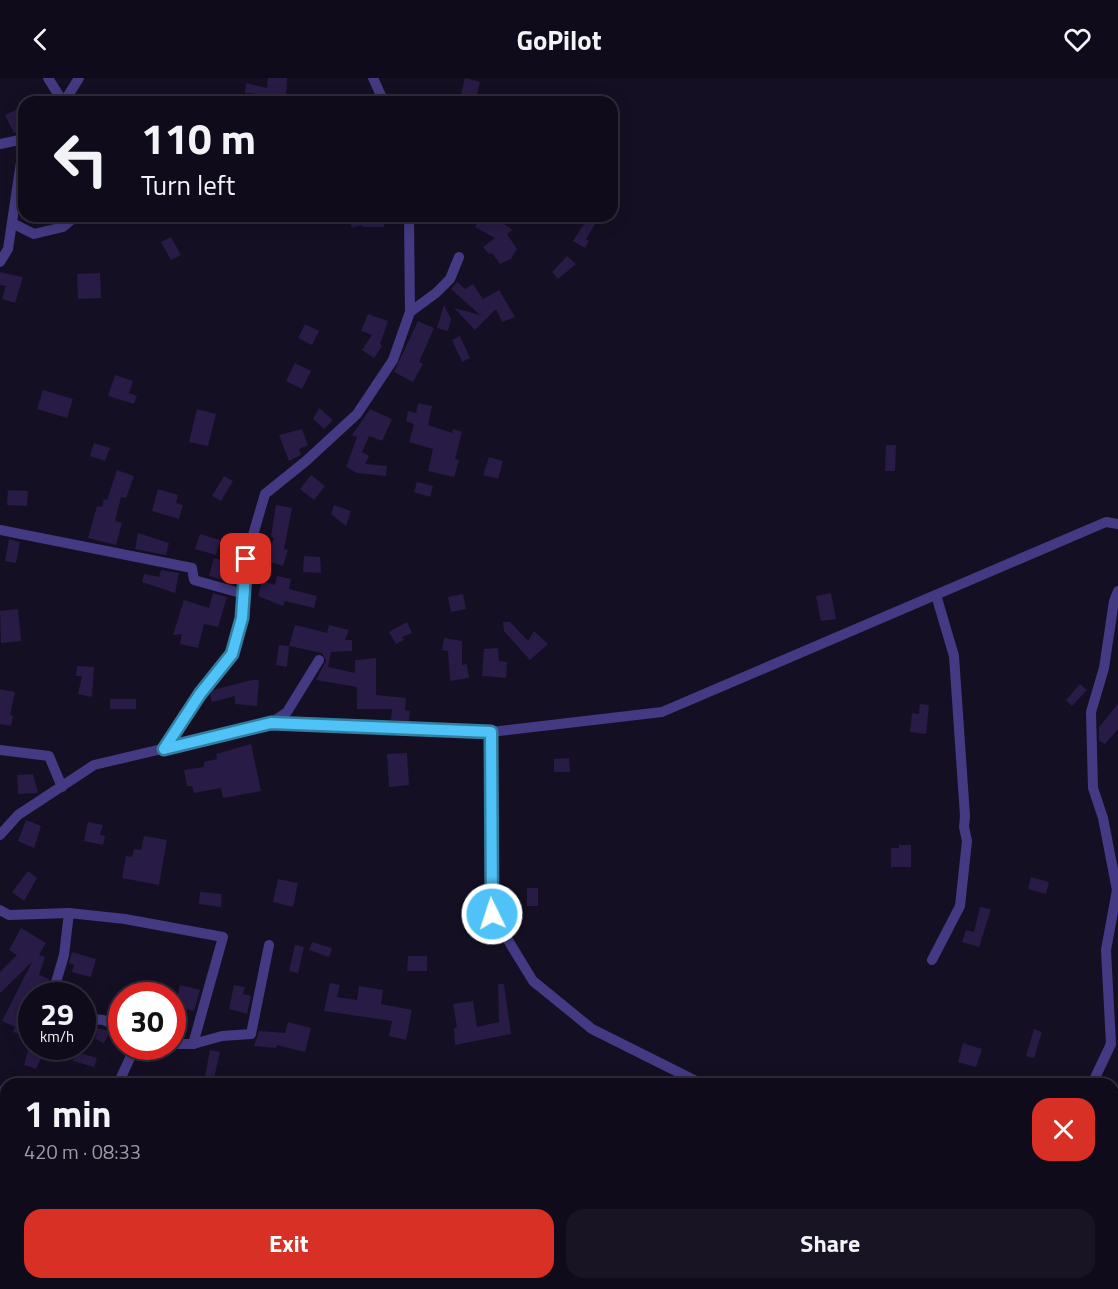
<!DOCTYPE html>
<meta charset="utf-8">
<style>
:root{--surface:#100b1b;--page:#191424;--text:#f1f3f6;--muted:#9c9ba3;--line:#302b3a;--accent:#d93025}
body{margin:0;font-family:"Titillium Web",sans-serif;background:var(--page);color:var(--text);height:100vh;display:flex;flex-direction:column;font-size:22px;white-space:nowrap}
*{box-sizing:border-box;margin:0}
p{font-size:20px;color:var(--muted)}
.icon{flex:none;width:33px;height:33px;fill:none;stroke:currentColor;stroke-width:2;stroke-linecap:round;stroke-linejoin:round}
.map{position:relative;flex:1;overflow:hidden}
.details{position:absolute;left:0px;top:1000px;width:1119px;height:212px;display:flex;flex-direction:column;background:var(--surface);border-radius:18px 18px 0 0;box-shadow:0 3px 15px #0003,0 0 0 2px var(--line)}
.details>*{flex:none}
.hud{position:absolute;left:18px;top:18px;width:600px;height:126px;border-radius:18px;box-shadow:0 3px 15px #0003,0 0 0 2px var(--line);background:#100b1b;color:var(--text);overflow:hidden}
.speed{position:absolute;left:18px;top:904px;display:flex;gap:12px;font-size:30px;font-weight:700;text-align:center}
.speed>*{display:grid;place-content:center;width:78px;height:78px;border-radius:50%;background:var(--surface);box-shadow:0 3px 15px #0003,0 0 0 2px var(--line);line-height:1}
.speed small{font-size:15px;font-weight:400}
.speed .limit{border:9px solid #d22;background:#fff;color:#111}
.pin{position:absolute;display:grid;place-items:center;width:51px;height:51px;color:#fff;margin:-26px;border-radius:12px;box-shadow:0 3px 9px #0006}
.me{position:absolute;width:66px;margin:-33px;rotate:356deg;stroke-linejoin:round;filter:drop-shadow(0 0 4px #0008)}
.turn{display:flex;align-items:center;gap:21px;height:126px;padding:0 24px;font-size:27px}
.turn .icon{width:78px;height:78px;stroke-width:2.5}
.turn b{display:block;font-size:42px;line-height:51px}
.round{display:grid;place-items:center;flex:none;width:63px;height:63px;border-radius:18px;background:var(--page)}
.head{display:flex;align-items:center;justify-content:space-between;height:102px;padding:0 24px}
h1{font-size:36px;font-weight:700;line-height:45px}
.primary-button{display:flex;gap:12px;margin-top:auto;padding:12px 24px}
.primary-button a{flex:1;height:69px;border-radius:18px;background:var(--accent);color:#fff;font-size:24px;font-weight:700;line-height:69px;text-align:center}
.primary-button a+a{background:var(--page);color:var(--text)}
header{display:flex;justify-content:space-between;align-items:center;height:78px;padding:0 24px;background:var(--surface);font-size:27px;font-weight:700}
.map>svg:first-child{display:block}
.building{fill:#281b45}
.lines{fill:none;stroke-linecap:round;stroke-linejoin:round}
.street{stroke:#443a83;stroke-width:10}
.route-casing{stroke:#337fa1;stroke-width:15}
.route{stroke:#4fc3f7;stroke-width:10}
</style>
<header><svg class="icon" aria-label="back" viewBox="0 0 24 24"><path d="M15 5l-7 7 7 7"/></svg>GoPilot<svg class="icon" aria-label="heart" viewBox="0 0 24 24"><path d="M12 20l-8-8c-3-5 5-10 8-4 3-6 11-1 8 4z"/></svg></header>
<div class="map">
<svg width="1118" height="1211" viewBox="0 0 1118 1211">
<rect width="100%" height="100%" fill="#150f24"/>
<g class="building">
<polygon points="268,0 287,0 286,19 245,15 246,5 267,10"/>
<polygon points="465,0 480,4 475,24 459,24"/>
<polygon points="24,28 24,38 18,41 24,51 14,55 5,37"/>
<polygon points="359,138 382,138 384,139 384,149 362,149 361,147 352,150 349,141"/>
<polygon points="481,138 492,138 513,152 507,156 517,171 511,181 500,186 492,175 489,176 483,169 495,160 475,149"/>
<polygon points="589,138 600,138 586,161 589,163 585,170 573,163"/>
<polygon points="171,159 181,177 171,182 161,164"/>
<polygon points="567,178 576,186 558,201 552,194"/>
<polygon points="0,194 23,199 15,225 2,221 6,208 0,207"/>
<polygon points="100,195 101,220 78,221 77,196"/>
<polygon points="457,204 465,211 473,206 483,221 499,212 515,239 502,244 496,231 475,252 454,230 480,237 451,211"/>
<polygon points="444,227 451,241 448,253 437,250"/>
<polygon points="368,236 388,243 380,266 382,268 374,280 362,272 372,257 361,253"/>
<polygon points="418,243 434,250 419,284 423,286 413,304 394,294"/>
<polygon points="305,246 319,253 312,267 298,260"/>
<polygon points="460,258 470,280 462,284 452,262"/>
<polygon points="295,285 311,293 302,311 286,303"/>
<polygon points="115,297 133,303 129,315 137,318 134,326 108,318"/>
<polygon points="43,312 73,321 67,340 37,331"/>
<polygon points="418,325 432,328 428,347 452,355 453,351 462,354 455,381 459,382 454,399 428,393 433,371 409,364 414,346 406,343 408,333 416,335"/>
<polygon points="319,330 333,342 324,351 313,341"/>
<polygon points="197,331 216,336 208,368 189,364"/>
<polygon points="370,331 392,341 382,363 369,358 362,374 369,378 365,386 387,388 386,398 357,395 346,389 357,359 352,357"/>
<polygon points="302,351 308,367 299,371 301,377 289,383 279,357"/>
<polygon points="94,365 110,370 105,383 90,378"/>
<polygon points="886,367 896,367 895,393 885,393"/>
<polygon points="489,379 503,383 498,401 483,397"/>
<polygon points="117,392 134,398 126,420 121,419 115,443 122,445 116,467 88,460 97,428 102,429 104,421 107,422"/>
<polygon points="311,397 325,408 314,422 300,411"/>
<polygon points="224,398 233,403 221,423 212,418"/>
<polygon points="417,404 433,408 430,419 414,414"/>
<polygon points="158,411 178,417 176,425 183,427 179,441 152,433"/>
<polygon points="8,412 28,413 27,428 7,427"/>
<polygon points="276,427 292,430 284,471 288,472 283,488 267,483 274,460 271,459"/>
<polygon points="334,427 351,433 346,448 331,436"/>
<polygon points="138,455 169,465 166,477 135,471"/>
<polygon points="200,456 220,462 216,477 195,471"/>
<polygon points="9,461 20,464 16,485 5,483"/>
<polygon points="304,478 320,479 321,495 303,494"/>
<polygon points="214,480 236,486 231,504 209,498"/>
<polygon points="161,492 179,495 175,515 142,504 144,496 159,499"/>
<polygon points="277,498 291,501 289,511 317,518 314,530 285,523 283,528 258,518 262,503 275,507"/>
<polygon points="213,515 227,519 218,549 204,546 198,570 180,566 182,556 173,557 184,522 209,530"/>
<polygon points="831,515 836,541 821,543 816,518"/>
<polygon points="463,516 466,531 451,534 448,519"/>
<polygon points="18,531 21,563 1,565 0,533"/>
<polygon points="407,544 412,555 402,559 404,562 396,566 389,554"/>
<polygon points="503,544 510,544 528,563 534,553 548,566 530,582 504,553"/>
<polygon points="295,547 327,555 329,547 349,552 345,562 352,562 352,573 331,574 328,589 355,595 355,582 376,580 376,617 406,620 405,632 410,633 409,643 391,642 392,631 357,631 357,609 316,602 326,583 322,575 289,568 287,589 276,587 279,567 289,568"/>
<polygon points="444,560 462,563 462,587 467,586 469,600 450,603 448,573 442,572"/>
<polygon points="498,570 499,583 507,584 506,600 482,598 484,571"/>
<polygon points="77,588 94,589 92,619 78,616 82,598 76,598"/>
<polygon points="252,602 259,602 257,628 235,626 235,618 212,624 210,616 213,612"/>
<polygon points="1080,606 1087,612 1072,628 1066,622"/>
<polygon points="0,611 15,614 10,637 13,638 11,648 0,646"/>
<rect x="110" y="621" width="26" height="10"/>
<polygon points="920,626 929,627 926,656 910,654 912,635 919,636"/>
<polygon points="1118,626 1118,651 1105,666 1099,663 1099,649"/>
<polygon points="251,666 261,713 223,720 221,710 194,715 192,708 187,708 184,692 204,689 204,684 217,681 216,676"/>
<polygon points="407,675 409,707 389,709 387,676"/>
<polygon points="569,680 570,694 554,694 554,681"/>
<polygon points="33,696 38,715 18,716 17,697"/>
<polygon points="26,742 41,748 34,770 18,763"/>
<polygon points="88,744 103,747 100,757 105,758 103,767 84,763"/>
<polygon points="144,758 167,762 159,807 122,800 126,778 132,779 134,771 141,772"/>
<polygon points="899,767 911,767 911,789 891,789 891,770 899,770"/>
<polygon points="28,793 37,800 24,823 12,814"/>
<polygon points="1031,799 1049,804 1046,816 1028,811"/>
<polygon points="278,801 298,805 293,829 273,824"/>
<rect x="499" y="810" width="11" height="24"/>
<rect x="527" y="810" width="11" height="18"/>
<polygon points="200,814 222,816 221,829 199,826"/>
<polygon points="980,829 991,831 979,869 962,864 966,852 974,854"/>
<polygon points="21,850 46,865 39,877 45,879 39,897 49,901 45,918 32,918 32,960 13,954 15,949 2,943 32,884 0,915 0,894 17,877 9,872"/>
<polygon points="312,864 332,870 329,879 309,872"/>
<polygon points="295,867 304,869 298,895 289,893"/>
<polygon points="72,874 96,881 91,899 72,894 74,887 69,885"/>
<polygon points="408,878 427,878 427,893 407,893"/>
<polygon points="330,905 340,907 337,919 357,922 359,908 383,912 381,926 412,932 406,962 389,958 392,943 324,933"/>
<polygon points="498,906 504,906 511,956 455,967 454,950 457,949 453,926 473,923 477,949 499,944"/>
<polygon points="180,907 200,912 194,933 175,928"/>
<polygon points="234,907 245,909 243,916 251,918 247,936 229,931"/>
<polygon points="288,944 311,950 305,974 277,967 276,970 254,968 259,953 285,955"/>
<polygon points="92,949 110,953 104,965 95,961 97,956 90,953"/>
<polygon points="1034,951 1042,954 1034,980 1026,978"/>
<polygon points="963,965 982,971 976,989 958,984"/>
<polygon points="29,969 46,969 36,991 24,987"/>
<polygon points="210,972 220,974 214,1000 205,998"/>
<polygon points="76,974 97,980 94,989 73,983"/>
</g>
<g class="lines">
<g class="street">
<polyline points="48,0 63,24"/>
<polyline points="373,0 384,24"/>
<polyline points="64,24 79,0"/>
<polyline points="0,66 24,61"/>
<polyline points="409,138 410,234"/>
<polyline points="12,145 34,156 63,149 76,138"/>
<polyline points="0,184 8,171 24,64"/>
<polyline points="0,452 192,490 194,502 244,516"/>
<polyline points="271,645 287,634 319,582"/>
<polyline points="491,654 492,836 533,903 592,951 702,1006"/>
<polyline points="164,671 200,616 232,576 242,540 246,481 265,416 306,383 357,336 393,282 410,234 436,215 450,201 459,179"/>
<polyline points="0,672 49,678 62,709"/>
<polyline points="0,757 18,737 94,687 271,645 491,654 662,634 1106,444 1118,446"/>
<polyline points="0,832 9,837 69,835 64,877 52,918"/>
<polyline points="69,835 125,841 223,859 193,966 172,966"/>
<polyline points="932,882 960,828 967,763 964,749 965,738 954,578 936,517"/>
<polyline points="82,940 103,942 122,949"/>
<polyline points="193,966 222,958 251,956 269,867"/>
<polyline points="118,1006 135,969"/>
<polyline points="1092,1006 1111,966 1106,872 1117,812 1103,740 1093,710 1091,634 1104,590 1114,523 1118,513"/>
<polyline points="0,1013 6,1017"/>
<polyline points="962,1206 967,1211"/>
<polyline points="333,1211 348,1206"/>
</g>
</g>
<g class="lines">
<defs>
<polyline id="route" points="246,481 242,540 232,576 200,616 164,671 271,645 491,654 492,836"/>
</defs>
<use href="#route" class="route-casing"/>
<use href="#route" class="route"/>
</g>
</svg>
<div class="speed"><div>29<small>km/h</small></div><div class="limit">30</div></div>
<div class="pin" style="left:246px;top:481px;background:#d93025"><svg class="icon" aria-label="arrive" viewBox="0 0 24 24"><path d="M6 21V4h12l-3 4 3 4H6"/></svg></div>
<svg class="me" style="left:492px;top:836px" viewBox="-20 -20 40 40"><circle r="17" fill="#4fc3f7" stroke="#fff" stroke-width="3"/><path d="M0-11L8 9 0 5-8 9z" fill="#fff"/></svg>
<div class="hud">
<div class="turn"><svg class="icon" aria-label="left" viewBox="0 0 24 24"><path d="M17 20v-9H6M10 6l-5 5 5 5"/></svg><div><b>110 m</b>Turn left</div></div>
</div>
<section class="details">
<div class="head"><div><h1>1 min</h1><p>420 m · 08:33</p></div><a class="round" style="background:#d93025;color:#fff"><svg class="icon" aria-label="close" viewBox="0 0 24 24"><path d="M6 6l12 12M18 6L6 18"/></svg></a></div>
<div class="primary-button"><a>Exit</a><a>Share</a></div>
</section>
</div>
